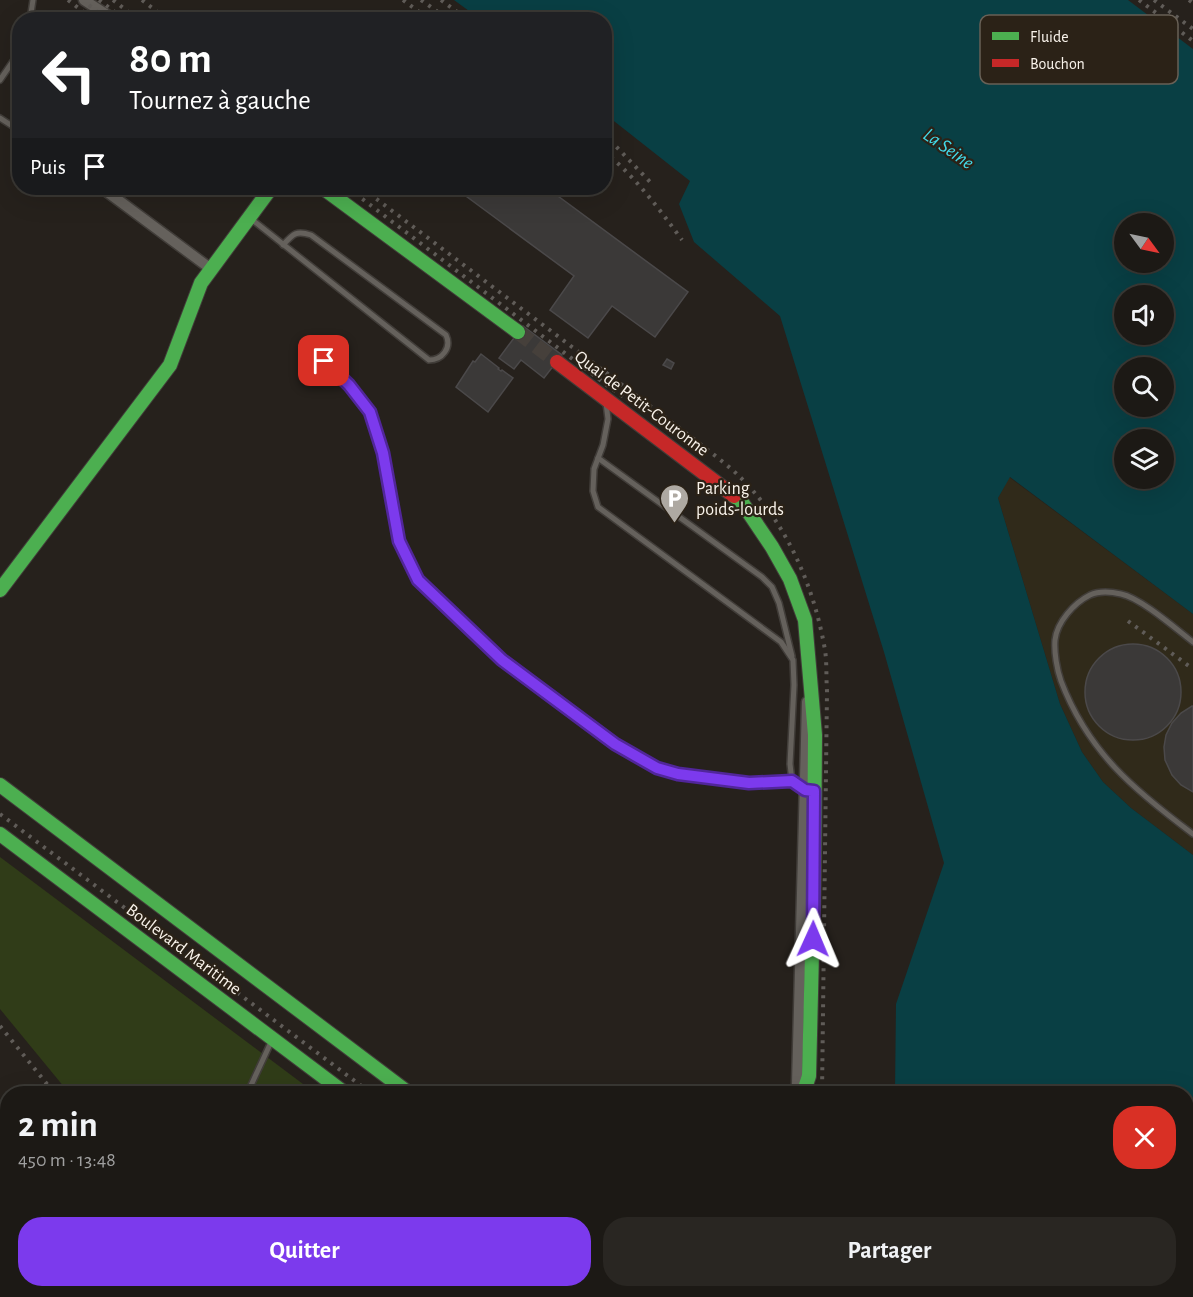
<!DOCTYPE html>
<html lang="fr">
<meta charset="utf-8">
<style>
:root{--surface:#1c1915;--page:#292622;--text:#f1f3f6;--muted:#a0a0a0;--line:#3a3834;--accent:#7c3aed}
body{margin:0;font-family:"Alegreya Sans",sans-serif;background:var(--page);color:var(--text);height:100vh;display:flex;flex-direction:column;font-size:22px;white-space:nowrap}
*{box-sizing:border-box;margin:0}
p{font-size:20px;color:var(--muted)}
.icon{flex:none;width:33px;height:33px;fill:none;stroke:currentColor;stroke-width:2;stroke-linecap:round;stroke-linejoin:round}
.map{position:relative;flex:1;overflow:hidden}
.drawer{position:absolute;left:0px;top:1086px;width:1194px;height:212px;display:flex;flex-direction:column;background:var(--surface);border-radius:24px 24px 0 0;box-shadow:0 6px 24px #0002,0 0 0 2px var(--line)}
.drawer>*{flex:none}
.guide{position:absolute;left:12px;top:12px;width:600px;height:183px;border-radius:24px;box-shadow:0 6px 24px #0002,0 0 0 2px var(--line);background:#202124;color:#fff;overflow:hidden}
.needle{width:39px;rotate:123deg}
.fabs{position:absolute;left:1114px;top:213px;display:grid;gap:12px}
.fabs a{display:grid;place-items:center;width:60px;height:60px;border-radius:50%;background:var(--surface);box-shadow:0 6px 24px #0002,0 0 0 2px var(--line);font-size:30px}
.pin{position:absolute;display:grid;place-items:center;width:51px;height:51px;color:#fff;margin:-26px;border-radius:12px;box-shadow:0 3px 9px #0006}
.me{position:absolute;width:66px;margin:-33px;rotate:1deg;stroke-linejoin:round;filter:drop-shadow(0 0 4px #0008)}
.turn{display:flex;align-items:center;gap:21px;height:126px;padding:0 18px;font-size:27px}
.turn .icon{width:78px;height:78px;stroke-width:2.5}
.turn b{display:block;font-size:42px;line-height:51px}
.then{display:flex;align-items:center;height:57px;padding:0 18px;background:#0003;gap:12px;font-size:22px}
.round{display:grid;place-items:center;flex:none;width:63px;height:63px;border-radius:24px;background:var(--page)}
.summary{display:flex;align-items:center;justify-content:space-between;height:102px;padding:0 18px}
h1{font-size:36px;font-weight:600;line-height:45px}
.cta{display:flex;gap:12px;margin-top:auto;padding:12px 18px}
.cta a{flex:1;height:69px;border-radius:24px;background:var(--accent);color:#fff;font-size:24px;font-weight:600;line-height:69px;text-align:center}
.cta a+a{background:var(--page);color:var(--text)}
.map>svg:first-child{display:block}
.industrial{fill:#302a1a}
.green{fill:#303c18}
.water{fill:#093f44;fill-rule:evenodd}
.building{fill:#3b3938;stroke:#4b494a;stroke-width:1.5}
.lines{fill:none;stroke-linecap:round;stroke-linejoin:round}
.secondary-tunnel{stroke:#46403b;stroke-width:15;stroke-dasharray:15 8;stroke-linecap:butt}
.lane-casing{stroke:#413d39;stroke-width:8}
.street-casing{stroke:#413d39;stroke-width:13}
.fast-casing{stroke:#413d39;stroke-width:16}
.jam-casing{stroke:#413d39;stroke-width:16}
.lane{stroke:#65615c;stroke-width:5}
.street{stroke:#65615c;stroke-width:10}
.fast{stroke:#4caf50;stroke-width:14}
.jam{stroke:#c62828;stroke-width:14}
.rail{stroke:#605c58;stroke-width:4;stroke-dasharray:3 6;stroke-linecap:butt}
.route-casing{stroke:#51269a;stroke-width:15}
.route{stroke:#7c3aed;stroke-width:10}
.labels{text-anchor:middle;stroke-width:4.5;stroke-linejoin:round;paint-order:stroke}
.street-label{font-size:18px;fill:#f8f2ea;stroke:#2b2217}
.poi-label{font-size:18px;fill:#f8f2ea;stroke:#2b2217;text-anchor:start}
.water-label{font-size:20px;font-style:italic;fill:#42d9e8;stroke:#2b2217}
.key{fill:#2b2217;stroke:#686056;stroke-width:1.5}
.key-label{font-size:16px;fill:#f8f2ea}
</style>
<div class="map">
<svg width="1193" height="1297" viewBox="0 0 1193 1297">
<rect width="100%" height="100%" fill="#26211c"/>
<polygon class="industrial" points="1009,477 1193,614 1193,855 1131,808 1103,782 1082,752 1060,704 998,498"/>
<g class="green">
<polygon points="0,857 315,1093 69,1093 0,1009"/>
<polygon points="209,1290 576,1290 585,1297 213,1297"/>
</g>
<path class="water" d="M454,0H1128L1193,49V614L1010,477L998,498L1060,704L1082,752L1103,782L1131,808L1193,855V1297H891V1290H1186V1094L895,1093L896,1004L944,863L884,652L780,316L694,242L679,204L690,181L605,114L604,20L480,19ZM1125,224H1164V262H1125ZM1125,296H1164V334H1125ZM1125,368H1164V406H1125ZM1125,440H1164V478H1125Z"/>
<g class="building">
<polygon points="20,66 20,83 11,77"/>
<polygon points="455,188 547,188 688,292 655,337 612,306 588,338 550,310 574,276"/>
<polygon points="523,326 562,355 544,378 521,360 514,369 499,358"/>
<polygon points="481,354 499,368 498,369 501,371 502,370 513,378 488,412 456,387 473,361 475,362"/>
<polygon points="667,359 674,363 671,369 663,365"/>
<circle cx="1133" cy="692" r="48"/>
<polygon points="1192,706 1193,706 1193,792 1181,785 1172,775 1165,760 1164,747 1166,735 1172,723 1181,713"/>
</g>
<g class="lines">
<polyline class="secondary-tunnel" points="518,332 557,362"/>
<defs>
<g id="lane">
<polyline points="30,20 33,0"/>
<polyline points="0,80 20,51"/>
<polyline points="0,118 20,131"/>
<path d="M250,218L429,360C442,360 452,348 446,335L311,235C296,230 293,234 283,245"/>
<polyline points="312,348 349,385 370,412 383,453 399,541 419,580 502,660 615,744 657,768 678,774 749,783 792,781"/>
<polyline points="606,403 608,419 603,445 594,469 593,491 598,507 781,642 793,660 794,685 790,764 792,781 803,789"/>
<polyline points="598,458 762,577 772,587 779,603 792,656"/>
<path d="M1193,642C1176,629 1141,598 1121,594C1112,592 1099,591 1090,595C1074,603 1057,622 1055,640C1054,652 1057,670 1061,681C1088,752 1134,790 1193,834"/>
<polyline points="247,1094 272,1040"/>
<polyline points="217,1290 220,1297"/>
</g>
<g id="street">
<polyline points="84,0 115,20"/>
<polyline points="102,188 211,269"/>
<polyline points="801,1094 797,1084 807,702"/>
<polyline points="797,1297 797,1290"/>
</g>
<g id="fast">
<polyline points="323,188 518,332"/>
<polyline points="734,496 741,501 772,547 790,579 805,620 815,735 814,871 809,1076 803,1094"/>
<polyline points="0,590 170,365 201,283 271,188"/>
<polyline points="0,785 410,1094"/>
<polyline points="0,834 346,1094"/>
<polyline points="608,1290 618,1297"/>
</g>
<polyline id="jam" points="557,362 734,496"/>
</defs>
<use href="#lane" class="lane-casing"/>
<use href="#street" class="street-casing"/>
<use href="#fast" class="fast-casing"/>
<use href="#jam" class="jam-casing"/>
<use href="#lane" class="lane"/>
<use href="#street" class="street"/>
<use href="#fast" class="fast"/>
<use href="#jam" class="jam"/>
<g class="rail">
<polyline points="68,0 94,20"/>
<polyline points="99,0 120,16"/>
<polyline points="113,0 139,20"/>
<polyline points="142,0 168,20"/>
<polyline points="403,0 430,20"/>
<polyline points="421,0 449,20"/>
<polyline points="441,0 468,20"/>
<polyline points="1139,0 1193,41"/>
<polyline points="1154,0 1193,29"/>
<polyline points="1189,0 1193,3"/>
<polyline points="89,5 107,20"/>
<polyline points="604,134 653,185"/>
<path d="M604,151C636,178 657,206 682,240"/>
<polyline points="348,188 608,386 637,406"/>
<path d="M362,188L695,440C710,452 727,464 741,478C787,524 814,586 825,650C827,663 826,677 827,691L822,1094"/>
<polyline points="1128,621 1193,669"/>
<polyline points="0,814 372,1094"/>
<polyline points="0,1026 55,1094"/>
<polyline points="170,1290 172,1297"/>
<polyline points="682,1290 695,1297"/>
<polyline points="826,1290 827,1297"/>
</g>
</g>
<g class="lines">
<defs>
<polyline id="route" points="324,361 349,385 370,412 383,453 399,541 418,580 502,660 615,744 657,768 678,774 749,783 792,781 805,790 814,791 813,939"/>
</defs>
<use href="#route" class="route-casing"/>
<use href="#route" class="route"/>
</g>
<defs>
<symbol id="parking-pin" viewBox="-11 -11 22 30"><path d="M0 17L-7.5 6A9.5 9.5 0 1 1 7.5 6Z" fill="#aea9a2" stroke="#2b2217"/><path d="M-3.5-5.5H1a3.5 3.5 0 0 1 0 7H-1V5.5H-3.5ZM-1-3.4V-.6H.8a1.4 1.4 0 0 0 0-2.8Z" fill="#fff"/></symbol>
</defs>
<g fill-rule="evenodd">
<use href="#parking-pin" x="658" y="482" width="33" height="45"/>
</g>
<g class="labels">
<g class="street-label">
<text transform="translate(642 403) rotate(37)" y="6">Quai de Petit-Couronne</text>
<text transform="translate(184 949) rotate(37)" y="6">Boulevard Maritime</text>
</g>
<g class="poi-label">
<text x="696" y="494">Parking<tspan x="696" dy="21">poids-lourds</tspan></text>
</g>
<g class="water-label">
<text transform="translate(949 148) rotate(35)" y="7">La Seine</text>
</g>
</g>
<rect x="980" y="15" width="198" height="69" rx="9" class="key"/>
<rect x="992" y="32" width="27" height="8" fill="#4caf50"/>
<rect x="992" y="59" width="27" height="8" fill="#c62828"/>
<g class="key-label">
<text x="1030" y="42">Fluide</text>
<text x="1030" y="69">Bouchon</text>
</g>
</svg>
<div class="fabs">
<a><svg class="needle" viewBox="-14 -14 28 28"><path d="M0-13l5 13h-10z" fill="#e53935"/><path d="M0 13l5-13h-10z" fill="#a0a0a0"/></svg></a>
<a><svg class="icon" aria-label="sound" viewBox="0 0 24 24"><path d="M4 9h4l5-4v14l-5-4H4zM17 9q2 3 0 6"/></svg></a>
<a><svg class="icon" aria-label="search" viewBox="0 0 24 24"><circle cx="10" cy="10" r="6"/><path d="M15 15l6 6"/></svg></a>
<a><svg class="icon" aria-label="layers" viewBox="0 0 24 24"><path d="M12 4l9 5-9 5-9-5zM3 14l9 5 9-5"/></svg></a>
</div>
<div class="pin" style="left:324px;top:361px;background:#d93025"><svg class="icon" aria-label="arrive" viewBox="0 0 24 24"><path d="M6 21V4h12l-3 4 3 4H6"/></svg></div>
<svg class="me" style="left:813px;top:939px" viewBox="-20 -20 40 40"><path d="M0-17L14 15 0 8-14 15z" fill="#7c3aed" stroke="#fff" stroke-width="4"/></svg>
<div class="guide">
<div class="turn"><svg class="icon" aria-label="left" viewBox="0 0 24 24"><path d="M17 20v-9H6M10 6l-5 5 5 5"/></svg><div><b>80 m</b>Tournez à gauche</div></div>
<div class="then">Puis<svg class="icon" aria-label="arrive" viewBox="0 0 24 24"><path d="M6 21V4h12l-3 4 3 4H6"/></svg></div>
</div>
<section class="drawer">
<div class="summary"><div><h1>2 min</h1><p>450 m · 13:48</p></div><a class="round" style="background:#d93025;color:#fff"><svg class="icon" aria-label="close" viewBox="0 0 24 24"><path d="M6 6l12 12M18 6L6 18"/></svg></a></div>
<div class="cta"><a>Quitter</a><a>Partager</a></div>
</section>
</div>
